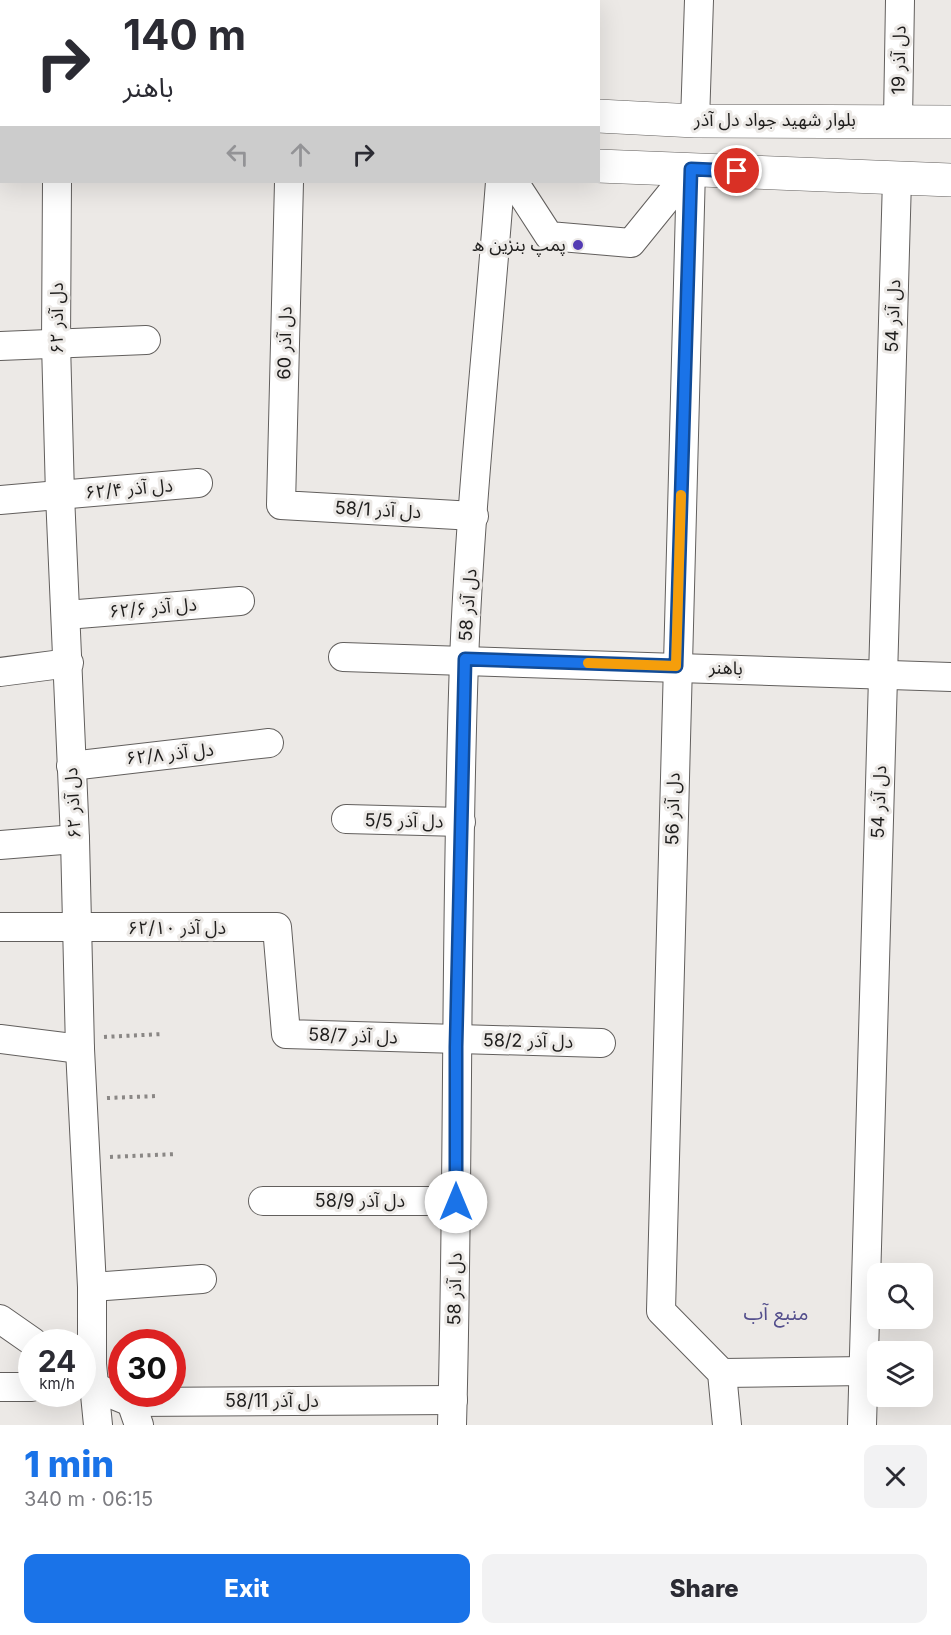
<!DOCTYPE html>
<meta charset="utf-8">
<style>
:root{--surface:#fff;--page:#f2f2f3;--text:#2b2b33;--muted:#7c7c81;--accent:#1a73e8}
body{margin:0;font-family:Inter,"Noto Sans Arabic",sans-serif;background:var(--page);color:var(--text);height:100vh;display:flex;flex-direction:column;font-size:22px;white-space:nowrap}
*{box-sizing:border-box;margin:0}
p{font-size:20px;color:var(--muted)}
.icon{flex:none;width:33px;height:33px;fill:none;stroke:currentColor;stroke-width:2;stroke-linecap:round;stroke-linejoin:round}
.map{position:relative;height:1425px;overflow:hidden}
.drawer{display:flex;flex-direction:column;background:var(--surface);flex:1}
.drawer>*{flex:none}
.top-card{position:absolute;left:0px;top:0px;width:600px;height:183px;box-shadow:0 6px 24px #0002;background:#fff;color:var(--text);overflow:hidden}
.buttons{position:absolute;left:867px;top:1263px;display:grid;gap:12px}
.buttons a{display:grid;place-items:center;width:66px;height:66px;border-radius:12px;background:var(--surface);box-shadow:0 6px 24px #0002;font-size:30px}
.speed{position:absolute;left:18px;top:1329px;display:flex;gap:12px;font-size:30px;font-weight:700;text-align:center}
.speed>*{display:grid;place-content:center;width:78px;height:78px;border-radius:50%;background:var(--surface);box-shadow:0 6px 24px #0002;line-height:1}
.speed small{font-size:15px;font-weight:400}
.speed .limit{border:9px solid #d22;background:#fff;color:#111}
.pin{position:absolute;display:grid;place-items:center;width:51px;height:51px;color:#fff;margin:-26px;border:3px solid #fff;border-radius:50%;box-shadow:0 2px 6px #0007}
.me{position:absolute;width:66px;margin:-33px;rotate:0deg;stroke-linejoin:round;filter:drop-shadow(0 0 4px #0008)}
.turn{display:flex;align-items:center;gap:21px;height:126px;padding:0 24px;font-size:27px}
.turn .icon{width:78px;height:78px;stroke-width:2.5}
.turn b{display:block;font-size:42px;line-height:51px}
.lanes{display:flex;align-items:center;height:57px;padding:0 24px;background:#0003;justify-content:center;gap:30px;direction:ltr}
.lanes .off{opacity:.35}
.round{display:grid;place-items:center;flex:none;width:63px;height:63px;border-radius:12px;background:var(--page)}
.overview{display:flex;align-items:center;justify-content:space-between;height:102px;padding:0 24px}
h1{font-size:36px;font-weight:800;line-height:45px;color:var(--accent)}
.button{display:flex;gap:12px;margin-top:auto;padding:12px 24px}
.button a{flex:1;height:69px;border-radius:12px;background:var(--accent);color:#fff;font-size:24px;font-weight:800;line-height:69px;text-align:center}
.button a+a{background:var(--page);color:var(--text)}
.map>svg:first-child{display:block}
.green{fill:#c1dbc2}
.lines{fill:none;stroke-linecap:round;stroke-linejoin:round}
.minor-casing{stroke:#625f5d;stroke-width:30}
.major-casing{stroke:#625f5d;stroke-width:34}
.path{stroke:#8a8785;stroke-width:4;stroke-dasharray:3 4.5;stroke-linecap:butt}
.minor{stroke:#fff;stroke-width:28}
.major{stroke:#fff;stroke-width:33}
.route-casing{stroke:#114b97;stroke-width:15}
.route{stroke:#1a73e8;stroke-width:10}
.slow{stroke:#f59e0b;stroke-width:10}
.poi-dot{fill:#533bb3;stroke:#ece9e6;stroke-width:2}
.labels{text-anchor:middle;stroke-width:6;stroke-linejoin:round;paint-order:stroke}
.street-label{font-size:18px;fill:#1e1d1c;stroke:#ece9e6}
.poi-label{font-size:18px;fill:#1e1d1c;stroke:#ece9e6;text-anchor:end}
.neighbourhood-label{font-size:20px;fill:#534e8c;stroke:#ece9e6}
</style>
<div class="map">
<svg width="951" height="1425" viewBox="0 0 951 1425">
<rect width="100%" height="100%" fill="#ece9e6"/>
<polygon class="green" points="0,0 173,0 173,1 2,2 0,75"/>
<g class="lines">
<defs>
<g id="minor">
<polyline points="248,2 248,0"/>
<polyline points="497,2 497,0"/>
<polyline points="898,120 900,0"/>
<polyline points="695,121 699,0"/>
<polyline points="691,169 661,1311 722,1373 727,1425"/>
<polyline points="57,182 56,343 60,495 75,839 80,1049 92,1287 92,1364 98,1425"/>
<polyline points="289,182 281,505 474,516"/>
<polyline points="514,182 549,236 631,243 691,169"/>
<polyline points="0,346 146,340"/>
<polyline points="0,500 198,483"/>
<polyline points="66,615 240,601"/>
<polyline points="343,657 951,677"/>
<polyline points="0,672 69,663"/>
<polyline points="71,766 269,743"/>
<polyline points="346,819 461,822"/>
<polyline points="0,845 75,839"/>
<polyline points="0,927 277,927 286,1034 601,1043"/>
<polyline points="0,1039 80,1049"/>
<polyline points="263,1201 456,1201"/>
<polyline points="92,1287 202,1279"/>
<polyline points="0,1319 33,1342"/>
<polyline points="722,1373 864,1371"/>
<polyline points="82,1378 94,1387 131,1402 453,1400"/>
<polyline points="0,1387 32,1387"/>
<polyline points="131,1402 139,1425"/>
<path d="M452,1425C459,1171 455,916 464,662C470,502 488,341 500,182"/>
<polyline points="862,1425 897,179"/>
</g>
<g id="major">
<polyline points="185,0 186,2"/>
<polyline points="598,116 695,121 951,122"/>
<polyline points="0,121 2,121"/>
<polyline points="598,166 951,180"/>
</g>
</defs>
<use href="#minor" class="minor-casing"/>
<use href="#major" class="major-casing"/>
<g class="path">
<polyline points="104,1037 163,1034"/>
<polyline points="107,1098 158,1096"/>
<polyline points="110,1157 177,1154"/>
</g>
<use href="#minor" class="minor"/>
<use href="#major" class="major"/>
</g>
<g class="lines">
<defs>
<polyline id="route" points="456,1202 456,1047 465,659 676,666 691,169 737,171"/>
</defs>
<use href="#route" class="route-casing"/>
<use href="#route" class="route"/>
<polyline class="slow" points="588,663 676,666 681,495"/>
</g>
<circle class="poi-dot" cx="578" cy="245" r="6"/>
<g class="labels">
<g class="street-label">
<text transform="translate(899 60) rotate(-89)" y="6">دل آذر 19</text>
<text x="775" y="126">بلوار شهید جواد دل آذر</text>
<text transform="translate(893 316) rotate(-88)" y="6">دل آذر 54</text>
<text transform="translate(57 318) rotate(-90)" y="6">دل آذر ۶۲</text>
<text transform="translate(285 343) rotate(-89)" y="6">دل آذر 60</text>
<text transform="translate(129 489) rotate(-5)" y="6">دل آذر ۶۲/۴</text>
<text transform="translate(378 510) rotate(3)" y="6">دل آذر 58/1</text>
<text transform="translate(468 605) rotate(-86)" y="6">دل آذر 58</text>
<text transform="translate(153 608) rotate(-5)" y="6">دل آذر ۶۲/۶</text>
<text transform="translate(726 668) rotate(2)" y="6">باهنر</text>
<text transform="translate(170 754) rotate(-6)" y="6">دل آذر ۶۲/۸</text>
<text transform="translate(879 802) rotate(-88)" y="6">دل آذر 54</text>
<text transform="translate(73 803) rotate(-93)" y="6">دل آذر ۶۲</text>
<text transform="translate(673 809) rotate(-89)" y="6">دل آذر 56</text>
<text transform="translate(404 821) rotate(1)" y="6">دل آذر 5/5</text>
<text x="177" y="934">دل آذر ۶۲/۱۰</text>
<text transform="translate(353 1036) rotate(2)" y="6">دل آذر 58/7</text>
<text transform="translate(528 1041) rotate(1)" y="6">دل آذر 58/2</text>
<text x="360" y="1207">دل آذر 58/9</text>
<text transform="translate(455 1289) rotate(-89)" y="6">دل آذر 58</text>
<text x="272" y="1407">دل آذر 58/11</text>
</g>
<g class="poi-label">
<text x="566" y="251">پمپ بنزین ه</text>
</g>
<g class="neighbourhood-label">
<text x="776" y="1320">منبع آب</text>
</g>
</g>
</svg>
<div class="buttons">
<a><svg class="icon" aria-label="search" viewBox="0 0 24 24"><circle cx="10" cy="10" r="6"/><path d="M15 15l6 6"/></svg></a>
<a><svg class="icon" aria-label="layers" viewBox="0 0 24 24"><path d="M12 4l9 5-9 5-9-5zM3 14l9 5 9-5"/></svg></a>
</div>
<div class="speed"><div>24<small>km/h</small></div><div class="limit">30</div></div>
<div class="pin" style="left:737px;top:171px;background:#d93025"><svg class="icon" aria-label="arrive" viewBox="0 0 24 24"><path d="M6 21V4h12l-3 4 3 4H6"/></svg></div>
<svg class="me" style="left:456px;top:1202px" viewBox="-20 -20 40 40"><circle r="19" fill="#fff"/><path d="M0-13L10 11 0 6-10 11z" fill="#1a73e8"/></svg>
<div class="top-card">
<div class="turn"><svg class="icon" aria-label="right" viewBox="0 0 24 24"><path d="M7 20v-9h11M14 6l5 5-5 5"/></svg><div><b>140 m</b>باهنر</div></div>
<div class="lanes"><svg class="icon off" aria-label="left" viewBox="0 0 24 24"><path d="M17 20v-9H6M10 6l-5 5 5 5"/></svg><svg class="icon off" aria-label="ahead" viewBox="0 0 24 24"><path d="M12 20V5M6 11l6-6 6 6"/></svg><svg class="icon" aria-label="right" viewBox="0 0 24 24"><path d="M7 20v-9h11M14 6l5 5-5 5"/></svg></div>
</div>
</div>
<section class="drawer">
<div class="overview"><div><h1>1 min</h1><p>340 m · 06:15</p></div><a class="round"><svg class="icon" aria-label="close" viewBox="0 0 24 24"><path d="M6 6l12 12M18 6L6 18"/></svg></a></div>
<div class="button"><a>Exit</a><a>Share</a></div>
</section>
